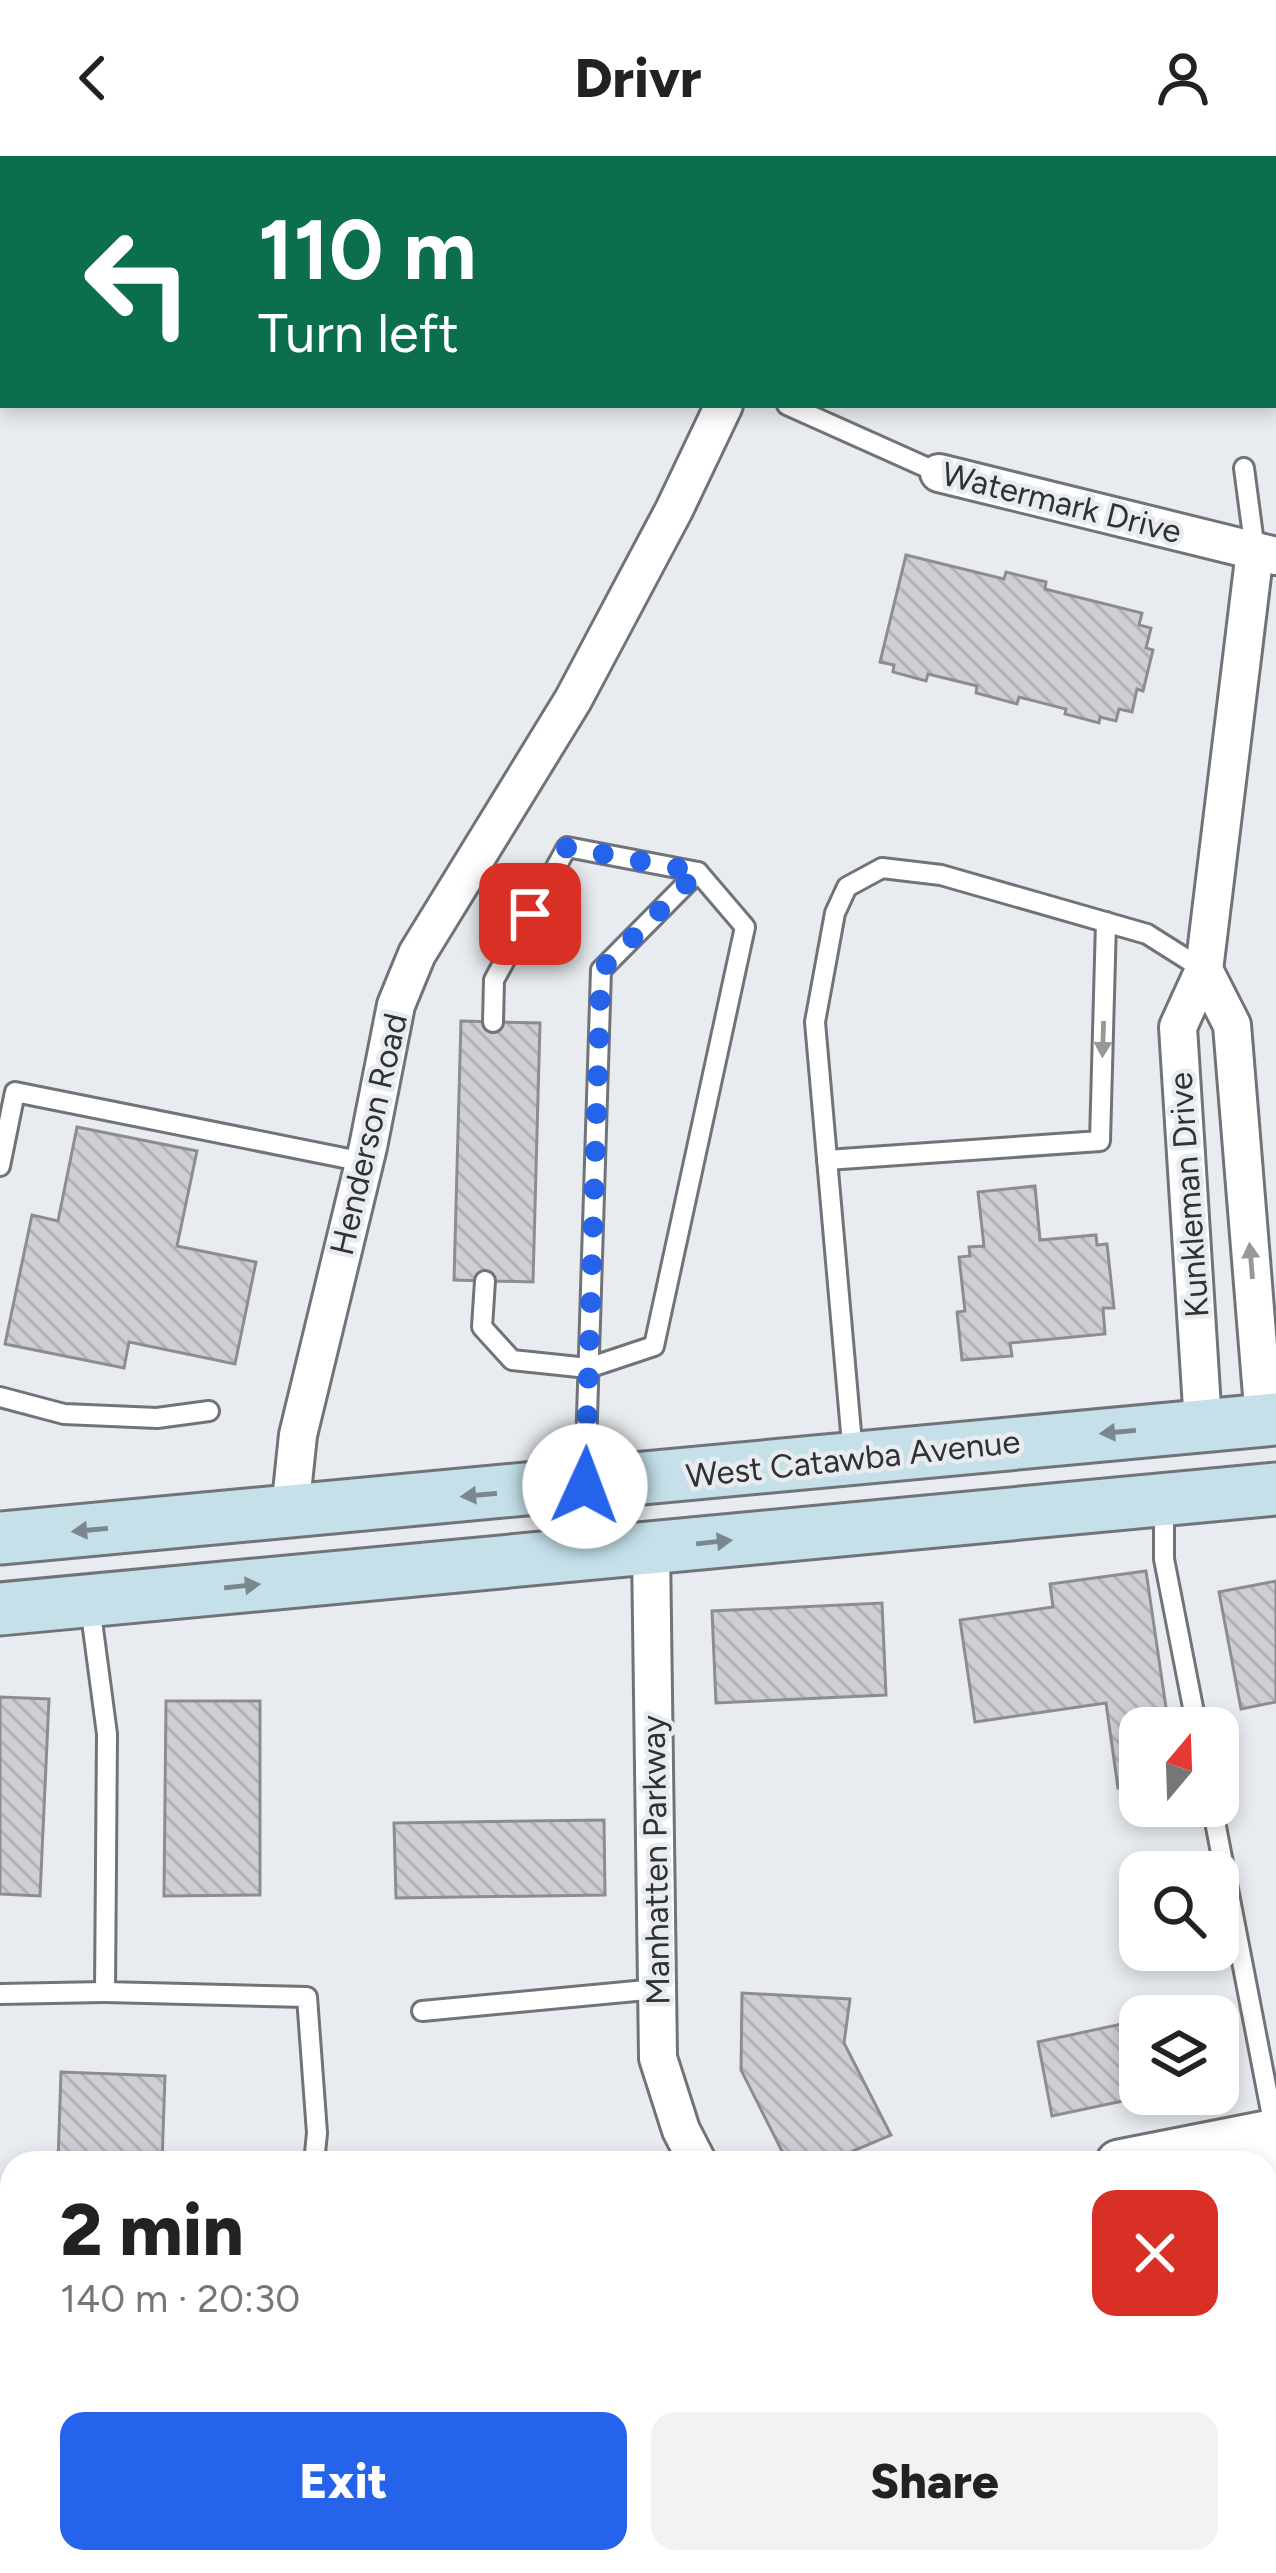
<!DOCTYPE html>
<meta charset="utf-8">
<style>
:root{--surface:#fff;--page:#f2f2f2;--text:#222;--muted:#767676;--accent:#2563eb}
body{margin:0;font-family:Figtree,sans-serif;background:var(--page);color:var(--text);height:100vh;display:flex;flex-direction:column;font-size:45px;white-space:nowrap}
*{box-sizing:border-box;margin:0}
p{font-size:39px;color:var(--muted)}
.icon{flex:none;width:66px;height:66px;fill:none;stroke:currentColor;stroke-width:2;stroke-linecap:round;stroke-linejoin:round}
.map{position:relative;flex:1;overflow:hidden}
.drawer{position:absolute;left:0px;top:1995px;width:1278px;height:423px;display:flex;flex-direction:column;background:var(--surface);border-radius:36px 36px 0 0;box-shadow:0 6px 18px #0003}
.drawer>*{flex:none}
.hud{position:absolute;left:0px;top:0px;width:1278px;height:252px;box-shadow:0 6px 18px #0003;background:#0b6e4f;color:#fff;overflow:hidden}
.needle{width:78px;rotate:19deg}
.buttons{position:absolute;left:1119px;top:1551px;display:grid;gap:24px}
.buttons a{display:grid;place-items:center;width:120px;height:120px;border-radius:24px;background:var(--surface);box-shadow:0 6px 18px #0003;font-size:60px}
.pin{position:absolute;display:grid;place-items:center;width:102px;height:102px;color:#fff;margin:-51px;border-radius:24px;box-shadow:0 6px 18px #0006}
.me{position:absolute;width:132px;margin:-66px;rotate:2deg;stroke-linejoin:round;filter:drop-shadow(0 0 9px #0008)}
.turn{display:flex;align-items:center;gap:42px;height:252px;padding:0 60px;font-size:54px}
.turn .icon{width:156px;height:156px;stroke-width:2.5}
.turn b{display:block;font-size:84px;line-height:102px}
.round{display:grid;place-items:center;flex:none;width:126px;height:126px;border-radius:24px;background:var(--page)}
.head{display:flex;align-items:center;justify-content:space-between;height:204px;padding:0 60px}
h1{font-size:72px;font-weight:800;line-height:90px}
.cta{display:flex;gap:24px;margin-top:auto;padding:24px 60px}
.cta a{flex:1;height:138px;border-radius:24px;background:var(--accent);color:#fff;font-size:48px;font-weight:800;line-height:138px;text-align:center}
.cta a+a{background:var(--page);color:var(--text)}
header{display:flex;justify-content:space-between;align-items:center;height:156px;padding:0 60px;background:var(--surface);font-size:54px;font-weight:800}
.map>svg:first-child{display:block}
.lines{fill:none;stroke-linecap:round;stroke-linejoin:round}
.stream{stroke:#68d9d2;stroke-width:12}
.building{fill:url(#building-back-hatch);stroke:#8d8d91;stroke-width:3}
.service-casing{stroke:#707377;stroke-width:24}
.minor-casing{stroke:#707377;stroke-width:42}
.tertiary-casing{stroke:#707377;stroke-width:51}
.secondary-casing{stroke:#707377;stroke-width:57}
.service{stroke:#fff;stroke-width:18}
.minor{stroke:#fff;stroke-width:36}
.tertiary{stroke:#fff;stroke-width:45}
.secondary{stroke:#c5e0e9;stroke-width:51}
.oneway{fill:#979898}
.oneway2{fill:#7a888e}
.route{stroke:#2563eb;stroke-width:21;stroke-dasharray:0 37.8}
.labels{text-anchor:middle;stroke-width:9;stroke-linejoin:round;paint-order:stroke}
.street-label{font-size:33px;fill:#2f3132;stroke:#e8ecf0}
</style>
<header><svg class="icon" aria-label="back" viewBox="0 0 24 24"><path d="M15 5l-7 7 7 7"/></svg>Drivr<svg class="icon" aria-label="person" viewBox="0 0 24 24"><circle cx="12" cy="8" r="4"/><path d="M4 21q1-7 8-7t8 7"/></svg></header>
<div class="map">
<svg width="1276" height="2417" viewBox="0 0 1276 2417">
<defs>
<pattern id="building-back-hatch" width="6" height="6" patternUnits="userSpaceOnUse" patternTransform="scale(3)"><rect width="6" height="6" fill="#ceced4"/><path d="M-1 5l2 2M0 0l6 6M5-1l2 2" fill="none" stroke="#b1b1b6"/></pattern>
</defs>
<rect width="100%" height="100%" fill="#e8ecf0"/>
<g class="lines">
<polyline class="stream" points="576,3 577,0"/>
</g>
<g class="building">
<polygon points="906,399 1004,423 1006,416 1046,426 1045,433 1142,457 1139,469 1151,472 1146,492 1153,494 1143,535 1137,533 1132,556 1119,553 1116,565 1100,561 1099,567 1065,558 1066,553 1019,541 1017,548 976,537 977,530 928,518 926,525 893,516 894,509 880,506"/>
<polygon points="461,865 540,867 533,1126 454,1124"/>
<polygon points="77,971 197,995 177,1090 256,1106 235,1208 129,1186 124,1212 5,1188 32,1059 58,1065"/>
<polygon points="1035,1030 1040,1084 1096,1079 1097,1089 1107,1088 1114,1152 1103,1152 1105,1178 1010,1187 1012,1200 962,1204 957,1156 965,1155 959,1101 970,1100 969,1091 984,1090 978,1036"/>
<polygon points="1146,1415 1169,1572 1140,1572 1140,1629 1118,1632 1106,1547 975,1566 960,1464 1053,1451 1050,1428"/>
<polygon points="1276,1425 1276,1546 1241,1553 1219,1436"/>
<polygon points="882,1447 886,1539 716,1547 712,1455"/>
<polygon points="0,1541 49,1543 40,1740 0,1738"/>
<polygon points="166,1545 260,1545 260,1739 164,1740"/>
<polygon points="604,1664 605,1739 396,1742 394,1667"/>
<polygon points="742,1837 850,1843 844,1887 891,1979 825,2007 788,2007 741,1914"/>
<polygon points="1220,1848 1237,1926 1218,1929 1218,1860 1161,1860"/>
<polygon points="1140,1864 1140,1938 1156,1938 1052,1960 1038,1886"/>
<polygon points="61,1916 165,1920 162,2007 58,2007"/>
</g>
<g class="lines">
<defs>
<g id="service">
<polyline points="226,0 227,3"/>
<polyline points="449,0 459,3"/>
<polyline points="659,3 667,0"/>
<polyline points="1275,226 1276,224"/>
<polyline points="787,249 939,317"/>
<polyline points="1244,312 1255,395"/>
<polyline points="493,866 494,824 567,691 698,716 601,814 585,1325"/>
<polyline points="827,1004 1100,985 1106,766"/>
<polyline points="0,1010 15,936 364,1006"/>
<polyline points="485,1125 482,1171 512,1204 588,1212 654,1190 745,771 698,716"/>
<polyline points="0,1241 64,1258 157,1262 209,1255"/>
<polyline points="853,1299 815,866 835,757 847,731 882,712 941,719 1147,778 1204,814"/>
<polyline points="1164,1348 1164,1403 1197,1572"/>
<polyline points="90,1450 107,1578 105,1836 307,1841 317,1977 314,2007"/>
<polyline points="1212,1650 1275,1976 1266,2033"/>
<polyline points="0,1838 105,1836"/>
<polyline points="422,1855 657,1833"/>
<polyline points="0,2105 12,2105"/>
<polyline points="0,2230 12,2230"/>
<polyline points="0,2362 12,2362"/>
<polyline points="256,2406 264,2417"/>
</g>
<g id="minor">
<polyline points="869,3 871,0"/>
<polyline points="939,317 1276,400"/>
<polyline points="1204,814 1232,869 1264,1264"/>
<polyline points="1203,1268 1178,871 1204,814 1255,395"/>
<polyline points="290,1355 298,1279 368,991 396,849 417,798 573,544 674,354 724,249"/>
<polyline points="651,1392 658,1902 681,1974 698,2007"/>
<polyline points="811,2417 811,2406"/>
</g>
<g id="tertiary">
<polyline points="1119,2007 1276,1976"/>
<polyline points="336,2417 350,2406"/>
</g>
<g id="secondary">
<polyline points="0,1382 1276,1263"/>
<polyline points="0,1453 1276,1333"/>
</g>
</defs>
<use href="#service" class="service-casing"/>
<use href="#minor" class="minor-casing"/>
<use href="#tertiary" class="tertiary-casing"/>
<use href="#secondary" class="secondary-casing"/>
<use href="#service" class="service"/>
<use href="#minor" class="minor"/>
<use href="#tertiary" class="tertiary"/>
<use href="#secondary" class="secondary"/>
</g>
<defs><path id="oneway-solid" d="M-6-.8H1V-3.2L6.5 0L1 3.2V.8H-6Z" transform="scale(3)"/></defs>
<g class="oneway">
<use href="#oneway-solid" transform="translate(1103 883) rotate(92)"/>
<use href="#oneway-solid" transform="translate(1251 1105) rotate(-95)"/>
</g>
<g class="oneway2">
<use href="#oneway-solid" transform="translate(1118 1276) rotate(175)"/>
<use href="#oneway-solid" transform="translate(479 1339) rotate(175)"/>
<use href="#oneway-solid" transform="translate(90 1374) rotate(175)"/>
<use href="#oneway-solid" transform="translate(714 1386) rotate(-6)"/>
<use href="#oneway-solid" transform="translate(242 1430) rotate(-6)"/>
</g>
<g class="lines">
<polyline class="route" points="530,758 567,691 698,716 601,814 585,1330"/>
</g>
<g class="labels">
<g class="street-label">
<text transform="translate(1062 346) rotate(14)" y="12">Watermark Drive</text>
<text transform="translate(368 978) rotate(-77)" y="12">Henderson Road</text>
<text transform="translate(1188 1039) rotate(-94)" y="12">Kunkleman Drive</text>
<text transform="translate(853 1302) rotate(-6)" y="12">West Catawba Avenue</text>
<text transform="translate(655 1704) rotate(-91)" y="12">Manhatten Parkway</text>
</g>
</g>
</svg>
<div class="buttons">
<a><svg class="needle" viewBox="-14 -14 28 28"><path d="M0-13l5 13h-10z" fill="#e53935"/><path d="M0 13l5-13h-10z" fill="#767676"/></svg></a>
<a><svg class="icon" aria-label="search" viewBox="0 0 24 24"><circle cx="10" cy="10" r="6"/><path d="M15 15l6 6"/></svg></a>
<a><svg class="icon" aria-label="layers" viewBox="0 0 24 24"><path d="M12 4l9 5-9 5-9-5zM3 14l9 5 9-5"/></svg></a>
</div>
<div class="pin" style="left:530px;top:758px;background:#d93025"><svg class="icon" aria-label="arrive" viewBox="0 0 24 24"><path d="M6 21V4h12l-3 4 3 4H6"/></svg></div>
<svg class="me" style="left:585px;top:1330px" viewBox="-20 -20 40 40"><circle r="19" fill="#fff"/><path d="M0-13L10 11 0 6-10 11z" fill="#2563eb"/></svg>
<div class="hud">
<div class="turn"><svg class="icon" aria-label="left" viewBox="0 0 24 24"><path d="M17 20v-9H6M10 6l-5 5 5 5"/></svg><div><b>110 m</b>Turn left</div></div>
</div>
<section class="drawer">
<div class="head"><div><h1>2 min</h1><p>140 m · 20:30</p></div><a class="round" style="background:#d93025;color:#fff"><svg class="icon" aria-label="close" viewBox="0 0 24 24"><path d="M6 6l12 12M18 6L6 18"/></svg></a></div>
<div class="cta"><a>Exit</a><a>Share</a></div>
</section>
</div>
